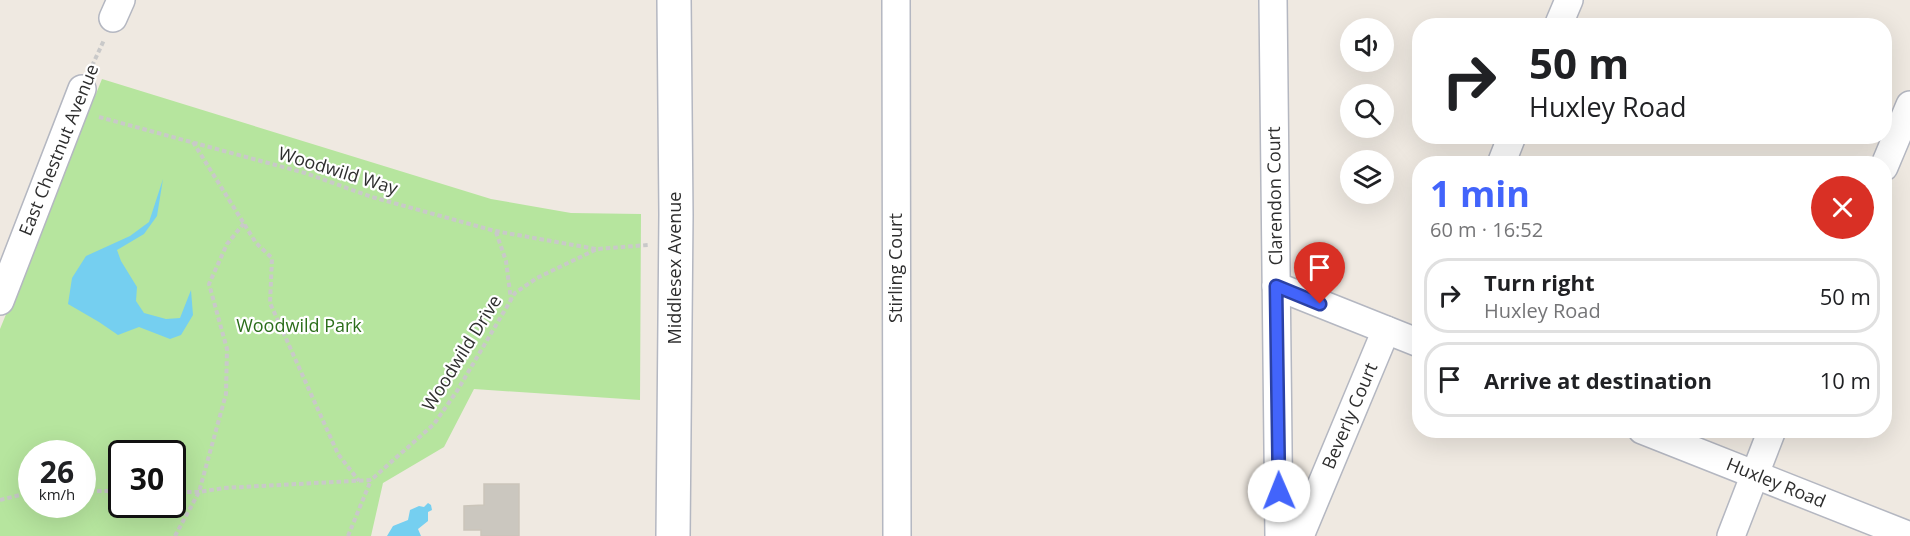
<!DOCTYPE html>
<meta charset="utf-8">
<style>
:root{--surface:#fff;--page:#f6f6f6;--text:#202124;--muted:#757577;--line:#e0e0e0;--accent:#4264fb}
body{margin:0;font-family:"Open Sans",sans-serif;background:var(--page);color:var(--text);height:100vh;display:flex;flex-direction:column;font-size:22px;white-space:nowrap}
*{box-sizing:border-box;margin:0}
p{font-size:20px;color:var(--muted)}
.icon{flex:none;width:33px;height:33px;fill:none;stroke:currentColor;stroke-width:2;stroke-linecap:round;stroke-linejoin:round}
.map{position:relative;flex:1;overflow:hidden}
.sheet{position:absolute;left:1412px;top:156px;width:480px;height:282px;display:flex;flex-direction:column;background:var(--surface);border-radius:24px;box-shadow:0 6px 24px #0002}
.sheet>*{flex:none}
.banner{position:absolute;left:1412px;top:18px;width:480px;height:126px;border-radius:24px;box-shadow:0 6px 24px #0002;background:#fff;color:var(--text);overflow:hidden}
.buttons{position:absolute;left:1340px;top:18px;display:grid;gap:12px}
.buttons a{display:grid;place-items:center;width:54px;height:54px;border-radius:50%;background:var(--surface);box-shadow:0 6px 24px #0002;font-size:30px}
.speed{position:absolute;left:18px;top:440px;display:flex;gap:12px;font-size:30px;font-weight:700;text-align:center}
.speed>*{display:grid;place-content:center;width:78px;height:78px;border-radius:50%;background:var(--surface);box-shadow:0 6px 24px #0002;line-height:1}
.speed small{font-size:15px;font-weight:400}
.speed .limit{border:3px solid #111;border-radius:9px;background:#fff;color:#111}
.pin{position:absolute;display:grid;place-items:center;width:51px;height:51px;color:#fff;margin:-62px -26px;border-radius:50% 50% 50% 0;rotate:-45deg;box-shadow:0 0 6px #0007}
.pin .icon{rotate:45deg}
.me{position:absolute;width:66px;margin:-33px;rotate:359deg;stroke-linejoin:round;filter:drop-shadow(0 0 4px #0008)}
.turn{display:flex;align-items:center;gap:21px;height:126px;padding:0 18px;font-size:27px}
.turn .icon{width:78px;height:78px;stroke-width:2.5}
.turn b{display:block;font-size:42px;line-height:51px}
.round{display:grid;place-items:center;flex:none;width:63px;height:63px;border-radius:32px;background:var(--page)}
.head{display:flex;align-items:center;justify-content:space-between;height:102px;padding:0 18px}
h1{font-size:36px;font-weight:700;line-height:45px;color:var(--accent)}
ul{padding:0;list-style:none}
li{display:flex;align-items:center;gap:18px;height:75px;margin:0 12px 9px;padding:0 6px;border:3px solid var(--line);border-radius:24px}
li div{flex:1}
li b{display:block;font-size:22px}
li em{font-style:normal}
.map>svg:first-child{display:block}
.green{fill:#b6e59e;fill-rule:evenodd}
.water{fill:#75cff0}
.building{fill:#cbc7bf;stroke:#cbc5ba;stroke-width:1.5}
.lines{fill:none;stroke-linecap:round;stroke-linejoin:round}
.street-casing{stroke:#b4b7c1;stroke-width:30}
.secondary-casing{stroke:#b4b7c1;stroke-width:36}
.path{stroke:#c9c9c9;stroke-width:4;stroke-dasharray:4.5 3;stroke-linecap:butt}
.street{stroke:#fff;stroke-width:27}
.secondary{stroke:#fff;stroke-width:33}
.route-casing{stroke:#2b41a3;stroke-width:15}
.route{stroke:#4264fb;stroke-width:10}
.labels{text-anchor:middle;stroke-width:4.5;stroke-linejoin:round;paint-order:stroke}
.street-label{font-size:18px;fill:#2e2e2e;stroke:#fff}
.park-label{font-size:18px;fill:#2c6e1b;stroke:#fff}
</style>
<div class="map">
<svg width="1910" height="536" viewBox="0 0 1910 536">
<rect width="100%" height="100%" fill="#efe9e1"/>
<path class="green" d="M102,79L491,199L571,213L641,214L640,400L474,389L444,447L383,483L371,536H0V329ZM32,453H82V504H32ZM122,453H172V504H122Z"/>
<g class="water">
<polygon points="163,179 157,216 144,234 117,250 121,261 137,287 136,301 144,313 166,319 180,318 191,290 193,315 181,335 170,339 139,327 118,335 99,322 68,304 72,278 86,256 130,236 149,222"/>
<polygon points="428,503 431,505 432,510 428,512 428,521 418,529 421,536 387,536 393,526 408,520 410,510 419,506 424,507"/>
</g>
<polygon class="building" points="484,484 519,484 519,536 481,536 481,530 464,530 464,506 484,505"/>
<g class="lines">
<defs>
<g id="street">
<polyline points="896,0 897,536"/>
<polyline points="1273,0 1279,536"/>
<polyline points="113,18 121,0"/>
<polyline points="1558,26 1569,0"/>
<polyline points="1501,164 1512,136"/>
<polyline points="1884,167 1910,105"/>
<polyline points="1276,286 1419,343"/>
<polyline points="0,301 82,89"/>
<polyline points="1642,430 1910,536"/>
<polyline points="1300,536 1386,330"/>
<polyline points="1731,536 1772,430"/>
</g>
<polyline id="secondary" points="673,536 676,215 674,0"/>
</defs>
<use href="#street" class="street-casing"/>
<use href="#secondary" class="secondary-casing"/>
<g class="path">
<polyline points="92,66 104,40"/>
<polyline points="99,117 305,173 372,197 495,231 596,249"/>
<polyline points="193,142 256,243 272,258 270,303 338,454 359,481"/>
<polyline points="496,232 506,261 511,300"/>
<polyline points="82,491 122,491"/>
<polyline points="172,492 199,492 224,488 371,480 434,424 457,391 515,293 537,278 597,249 648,245"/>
<polyline points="0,500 32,492"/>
<polyline points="175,536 199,492 226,394 227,349 209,284 227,244 245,222"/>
<polyline points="348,536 371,480"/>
</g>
<use href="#street" class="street"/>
<use href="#secondary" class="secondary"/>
</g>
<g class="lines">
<defs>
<polyline id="route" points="1279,491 1276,286 1320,304"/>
</defs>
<use href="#route" class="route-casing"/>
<use href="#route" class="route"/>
</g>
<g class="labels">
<g class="street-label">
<text transform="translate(59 150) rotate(-68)" y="6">East Chestnut Avenue</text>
<text transform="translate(338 171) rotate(17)" y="6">Woodwild Way</text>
<text transform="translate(1275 196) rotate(-91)" y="6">Clarendon Court</text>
<text transform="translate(675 268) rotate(-90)" y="6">Middlesex Avenue</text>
<text transform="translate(896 268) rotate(-90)" y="6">Stirling Court</text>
<text transform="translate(462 353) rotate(-58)" y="6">Woodwild Drive</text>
<text transform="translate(1350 416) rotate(-67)" y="6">Beverly Court</text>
<text transform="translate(1776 483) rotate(22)" y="6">Huxley Road</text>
</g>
<g class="park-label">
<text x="299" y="332">Woodwild Park</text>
</g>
</g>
</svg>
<div class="buttons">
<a><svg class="icon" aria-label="sound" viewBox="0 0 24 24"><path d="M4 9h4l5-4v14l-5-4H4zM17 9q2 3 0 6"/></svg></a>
<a><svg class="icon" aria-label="search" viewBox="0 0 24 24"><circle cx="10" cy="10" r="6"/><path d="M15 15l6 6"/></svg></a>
<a><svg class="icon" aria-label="layers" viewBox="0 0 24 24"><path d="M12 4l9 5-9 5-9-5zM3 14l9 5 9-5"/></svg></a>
</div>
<div class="speed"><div>26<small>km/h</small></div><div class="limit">30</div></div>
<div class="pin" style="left:1320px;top:304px;background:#d93025"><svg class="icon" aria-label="arrive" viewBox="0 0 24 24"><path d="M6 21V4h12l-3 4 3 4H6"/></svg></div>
<svg class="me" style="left:1279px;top:491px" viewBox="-20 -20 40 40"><circle r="19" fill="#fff"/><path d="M0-13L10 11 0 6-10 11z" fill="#4264fb"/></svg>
<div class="banner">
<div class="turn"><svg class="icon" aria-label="right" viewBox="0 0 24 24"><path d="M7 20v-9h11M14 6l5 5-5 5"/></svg><div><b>50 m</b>Huxley Road</div></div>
</div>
<section class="sheet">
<div class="head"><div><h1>1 min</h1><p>60 m · 16:52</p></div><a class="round" style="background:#d93025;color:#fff"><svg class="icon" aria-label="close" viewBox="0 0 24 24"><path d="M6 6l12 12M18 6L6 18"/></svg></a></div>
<ul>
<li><svg class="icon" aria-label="right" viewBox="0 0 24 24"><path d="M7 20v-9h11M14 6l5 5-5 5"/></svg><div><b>Turn right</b><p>Huxley Road</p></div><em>50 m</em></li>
<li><svg class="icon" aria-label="arrive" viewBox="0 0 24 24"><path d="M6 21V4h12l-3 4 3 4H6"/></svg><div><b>Arrive at destination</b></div><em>10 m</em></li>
</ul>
</section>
</div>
